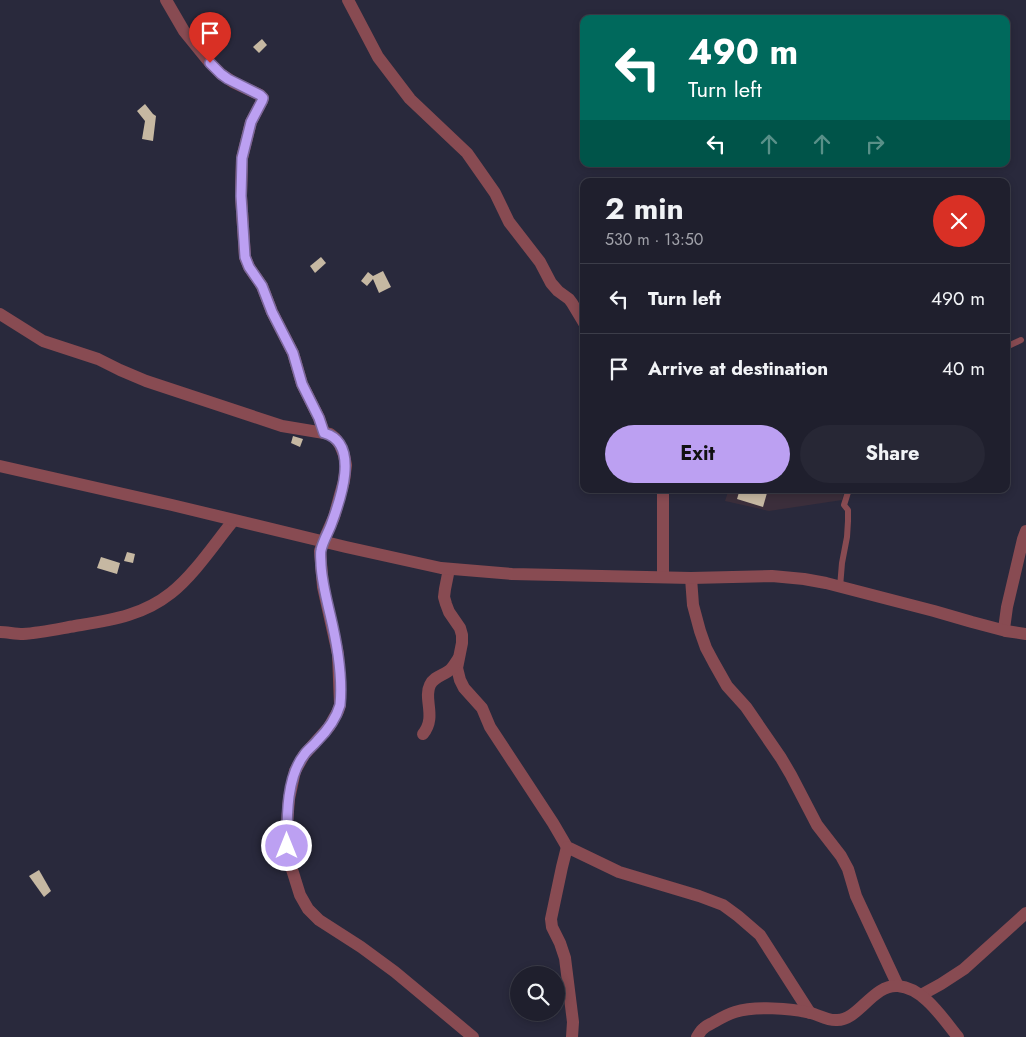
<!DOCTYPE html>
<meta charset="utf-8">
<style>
:root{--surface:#1f1f2d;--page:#272735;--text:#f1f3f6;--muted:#a1a2aa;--line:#3c3d49;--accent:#bca0f2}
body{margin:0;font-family:Jost,sans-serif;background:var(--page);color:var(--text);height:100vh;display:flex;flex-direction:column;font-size:19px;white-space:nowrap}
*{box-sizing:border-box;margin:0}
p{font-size:16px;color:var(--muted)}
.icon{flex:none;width:28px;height:28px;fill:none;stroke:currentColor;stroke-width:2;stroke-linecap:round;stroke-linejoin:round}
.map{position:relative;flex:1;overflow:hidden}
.sheet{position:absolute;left:580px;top:178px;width:430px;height:315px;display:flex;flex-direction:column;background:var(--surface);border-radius:10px;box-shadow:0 2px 8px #0003,0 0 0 1px var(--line)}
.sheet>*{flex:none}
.hud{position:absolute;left:580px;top:15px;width:430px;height:152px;border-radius:10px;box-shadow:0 2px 8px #0003,0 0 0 1px var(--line);background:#00695c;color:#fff;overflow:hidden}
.tools{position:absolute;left:510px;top:966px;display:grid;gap:10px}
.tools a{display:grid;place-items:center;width:55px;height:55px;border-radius:50%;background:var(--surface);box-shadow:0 2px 8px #0003,0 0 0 1px var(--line);font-size:25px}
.pin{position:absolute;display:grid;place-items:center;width:42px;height:42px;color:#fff;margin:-51px -21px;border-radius:50% 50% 50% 0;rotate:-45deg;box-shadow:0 0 5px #0007}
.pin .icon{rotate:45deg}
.me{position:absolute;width:55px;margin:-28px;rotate:0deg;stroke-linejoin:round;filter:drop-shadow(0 0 4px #0008)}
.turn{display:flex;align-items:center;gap:18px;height:105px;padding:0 25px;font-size:22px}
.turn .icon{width:65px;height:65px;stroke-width:2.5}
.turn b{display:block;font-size:35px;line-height:42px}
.lanes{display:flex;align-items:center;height:48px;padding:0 25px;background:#0003;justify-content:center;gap:25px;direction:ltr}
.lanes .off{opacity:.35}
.round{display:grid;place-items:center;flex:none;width:52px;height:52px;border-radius:26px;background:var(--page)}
.head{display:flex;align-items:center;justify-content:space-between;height:85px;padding:0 25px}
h1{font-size:30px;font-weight:700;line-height:38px}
.primary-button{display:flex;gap:10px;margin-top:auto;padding:10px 25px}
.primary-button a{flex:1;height:58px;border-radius:30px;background:var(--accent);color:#111;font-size:20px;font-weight:700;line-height:58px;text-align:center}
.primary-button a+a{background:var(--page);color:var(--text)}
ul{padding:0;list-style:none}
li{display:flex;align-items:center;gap:15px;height:70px;padding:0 25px;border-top:1px solid var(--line)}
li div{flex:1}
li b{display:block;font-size:19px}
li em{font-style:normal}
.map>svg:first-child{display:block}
.education{fill:#3b2e3b}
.building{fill:#c6b8a2}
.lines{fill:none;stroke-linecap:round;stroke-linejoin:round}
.service{stroke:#884b52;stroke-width:6}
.minor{stroke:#884b52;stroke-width:12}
.tertiary{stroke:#884b52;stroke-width:12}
.route-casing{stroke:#7a689d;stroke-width:12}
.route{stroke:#bca0f2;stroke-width:9}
</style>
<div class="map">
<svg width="1026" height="1037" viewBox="0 0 1026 1037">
<rect width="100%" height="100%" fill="#29293c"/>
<polygon class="education" points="729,489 845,489 842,500 769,511 725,501"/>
<g class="building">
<polygon points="262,39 267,45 259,53 253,47"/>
<polygon points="145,104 153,114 156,116 153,141 142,139 145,121 137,111"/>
<polygon points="321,257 326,263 315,273 310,266"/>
<polygon points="383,271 391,287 379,293 373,279 367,286 361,281 368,272 373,276"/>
<polygon points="293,436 303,439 300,447 291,443"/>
<polygon points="740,489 753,489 767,493 763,507 737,499"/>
<polygon points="127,552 135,554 133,563 124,561"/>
<polygon points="101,557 120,563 117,574 97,568"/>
<polygon points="39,870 51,891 44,897 29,876"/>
</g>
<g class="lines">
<g class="service">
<polyline points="1006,347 1021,340"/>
<polyline points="840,587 842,563 847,537 848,521 848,510 844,505 849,489"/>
</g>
<g class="minor">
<polyline points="166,0 184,31 210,63 221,74 233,82 260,95 263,98 262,101 251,122 242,158 241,196 245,257 249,267 262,286 272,312 293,353 302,384 319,418 324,433"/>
<polyline points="348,0 378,57 410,99 467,153 495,193 509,222 540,262 551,283 558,291 569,299 572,303 584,323"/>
<polyline points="0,314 43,341 98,359 120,370 146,381 282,426 330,434 335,438 340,445 344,455 346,465 344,481 340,495 334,517 323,542 320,551 323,587 338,654 340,705 338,711 329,727 304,755 295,771 289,799 287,824 287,846 290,863 300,895 308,909 319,920 361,947 395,972 473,1037"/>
<polyline points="663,489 663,573 664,577"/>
<polyline points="449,569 445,589 444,597 446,604 449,612 460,628 462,635 462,643 457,668 460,680 464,688 482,708 490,727 553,823 567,847 619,872 699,896 723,905 738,916 760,935 810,1013"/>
<polyline points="691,578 693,605 700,631 706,648 714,663 727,686 746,707 781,758 791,775 817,825 841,856 848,869 856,896 898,986"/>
<polyline points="1006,631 1004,629 1007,607 1023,539 1026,531"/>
<path d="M0,632C7,632 15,634 23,634C40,633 58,629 75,626C111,620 142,616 171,593C194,575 215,543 233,521"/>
<path d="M423,734C437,717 423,699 430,685C434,676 445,675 451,669C454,666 456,662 458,659"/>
<polyline points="567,847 562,867 551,919 552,927 560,943 565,958 573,1022 572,1037"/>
<polyline points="921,995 941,984 964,969 1026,913"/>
<path d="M697,1037C699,1034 701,1030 704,1028C707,1025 711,1024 714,1022C721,1018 728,1014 735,1012C755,1006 790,1008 811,1013C819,1015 828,1021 837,1020C859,1020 873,984 898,986C924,988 943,1019 958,1037"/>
</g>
<polyline class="tertiary" points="0,466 172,505 346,547 441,568 512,574 691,578 772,576 804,579 826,583 934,611 972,622 1006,631 1026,634"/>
</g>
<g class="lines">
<defs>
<path id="route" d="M210,63L221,74L228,79L260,95L263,98L262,101L251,122L242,158L241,196L245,257L249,267L262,286L272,312L293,353L302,384L319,418L324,433C361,443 340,501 331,525C328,533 323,541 321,550C320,554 321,560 321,565C322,582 326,597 330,614C337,643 343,675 340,705C336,719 327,731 317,741C313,746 307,750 304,755C286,778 287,818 287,846"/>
</defs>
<use href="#route" class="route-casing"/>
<use href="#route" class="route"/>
</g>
</svg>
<div class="tools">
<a><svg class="icon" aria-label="search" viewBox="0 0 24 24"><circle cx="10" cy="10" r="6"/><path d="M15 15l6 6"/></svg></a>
</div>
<div class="pin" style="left:210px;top:63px;background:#d93025"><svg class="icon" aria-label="arrive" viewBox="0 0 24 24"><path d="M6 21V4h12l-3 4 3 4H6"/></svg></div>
<svg class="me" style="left:287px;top:846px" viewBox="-20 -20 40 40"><circle r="17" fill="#bca0f2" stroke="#fff" stroke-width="3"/><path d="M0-11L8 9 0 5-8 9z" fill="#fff"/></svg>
<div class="hud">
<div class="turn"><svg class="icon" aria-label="left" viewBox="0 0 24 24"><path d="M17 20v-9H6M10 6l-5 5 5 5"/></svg><div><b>490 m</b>Turn left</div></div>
<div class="lanes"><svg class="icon" aria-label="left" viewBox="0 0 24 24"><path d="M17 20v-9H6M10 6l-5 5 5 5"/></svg><svg class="icon off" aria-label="ahead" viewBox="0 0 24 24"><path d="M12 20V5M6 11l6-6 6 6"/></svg><svg class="icon off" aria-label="ahead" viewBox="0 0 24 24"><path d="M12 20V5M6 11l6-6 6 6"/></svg><svg class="icon off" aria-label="right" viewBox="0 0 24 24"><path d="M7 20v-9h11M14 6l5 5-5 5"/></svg></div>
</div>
<section class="sheet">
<div class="head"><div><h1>2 min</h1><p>530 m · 13:50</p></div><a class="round" style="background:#d93025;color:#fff"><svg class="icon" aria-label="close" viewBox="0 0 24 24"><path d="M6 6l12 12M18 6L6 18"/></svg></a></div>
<ul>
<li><svg class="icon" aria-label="left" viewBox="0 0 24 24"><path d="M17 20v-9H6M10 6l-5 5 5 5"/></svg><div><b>Turn left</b></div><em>490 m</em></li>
<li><svg class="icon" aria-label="arrive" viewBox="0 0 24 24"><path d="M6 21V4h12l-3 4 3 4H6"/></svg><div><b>Arrive at destination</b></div><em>40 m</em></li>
</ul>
<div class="primary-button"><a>Exit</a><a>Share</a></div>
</section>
</div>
